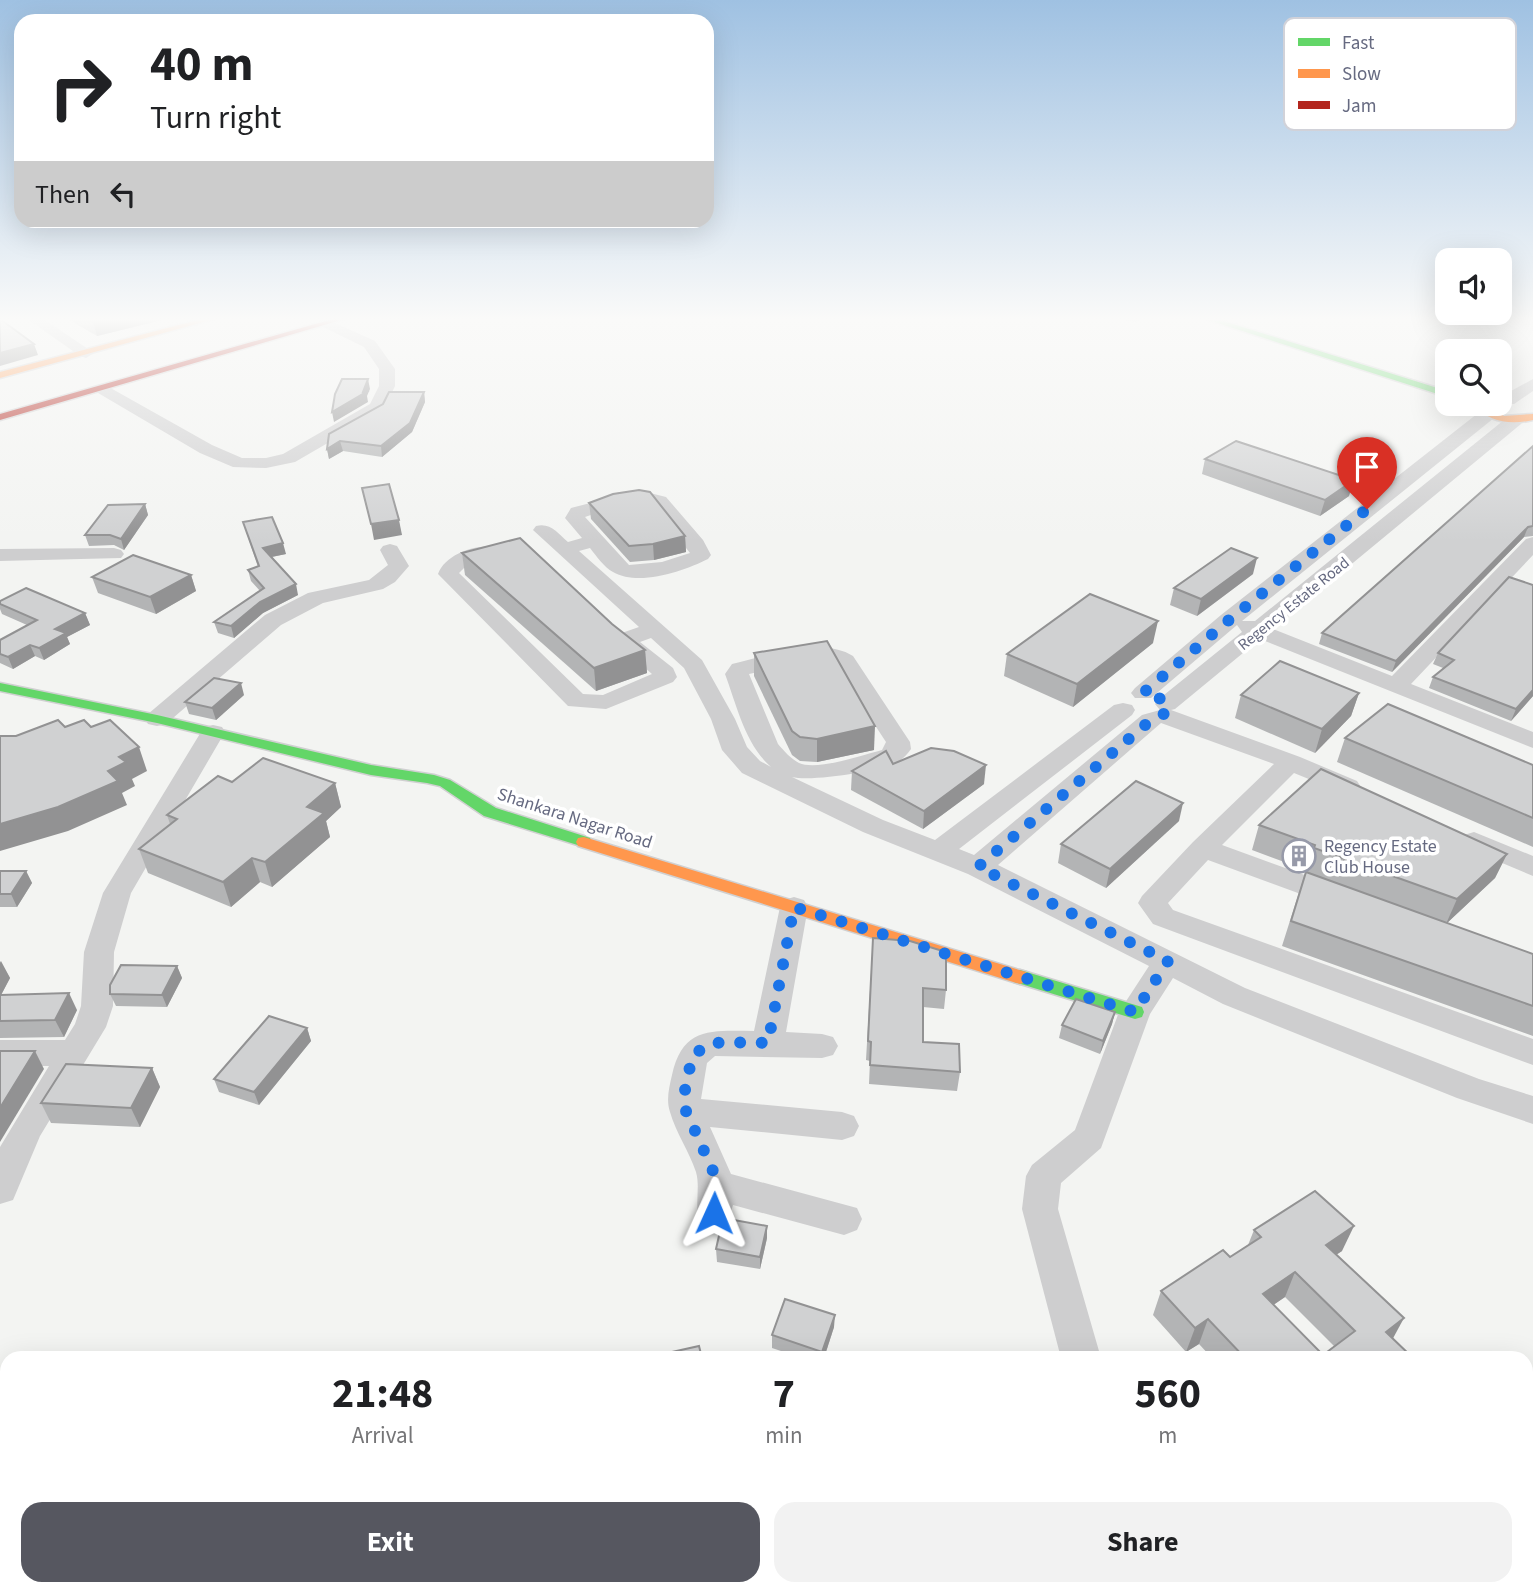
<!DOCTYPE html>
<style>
:root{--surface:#fff;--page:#f2f2f2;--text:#202124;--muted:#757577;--accent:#565760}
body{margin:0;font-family:"Source Sans 3",sans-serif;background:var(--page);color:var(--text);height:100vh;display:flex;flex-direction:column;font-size:26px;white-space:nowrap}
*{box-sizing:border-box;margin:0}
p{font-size:23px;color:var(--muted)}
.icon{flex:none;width:38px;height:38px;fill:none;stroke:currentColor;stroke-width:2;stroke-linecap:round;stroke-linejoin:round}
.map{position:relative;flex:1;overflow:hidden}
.details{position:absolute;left:0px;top:1351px;width:1533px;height:245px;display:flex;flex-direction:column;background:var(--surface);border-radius:21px 21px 0 0;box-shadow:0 7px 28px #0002}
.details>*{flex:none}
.hud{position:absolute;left:14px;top:14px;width:700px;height:214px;border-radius:21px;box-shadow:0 7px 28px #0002;background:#fff;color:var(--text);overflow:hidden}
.tools{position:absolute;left:1435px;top:248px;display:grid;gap:14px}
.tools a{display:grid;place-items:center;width:77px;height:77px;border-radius:14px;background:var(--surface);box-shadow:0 7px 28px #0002;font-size:35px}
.pin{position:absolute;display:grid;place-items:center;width:60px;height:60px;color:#fff;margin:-72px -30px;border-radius:50% 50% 50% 0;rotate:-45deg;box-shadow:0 0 7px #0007}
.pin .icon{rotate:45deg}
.me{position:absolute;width:77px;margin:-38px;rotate:1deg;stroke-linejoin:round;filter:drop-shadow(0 0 5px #0008)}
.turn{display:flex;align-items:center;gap:24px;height:147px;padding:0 21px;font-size:32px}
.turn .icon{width:91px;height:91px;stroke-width:2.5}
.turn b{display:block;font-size:49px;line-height:60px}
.then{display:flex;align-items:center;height:66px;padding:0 21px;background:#0003;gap:14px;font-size:26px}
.eta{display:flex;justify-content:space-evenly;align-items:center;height:119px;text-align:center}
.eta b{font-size:42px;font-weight:700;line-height:49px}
.action{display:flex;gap:14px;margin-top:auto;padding:14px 21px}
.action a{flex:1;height:80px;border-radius:21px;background:var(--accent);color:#fff;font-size:28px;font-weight:700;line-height:80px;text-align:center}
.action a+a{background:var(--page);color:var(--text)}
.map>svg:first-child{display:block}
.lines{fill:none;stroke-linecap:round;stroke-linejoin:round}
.fast-casing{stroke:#d0d0d1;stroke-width:3}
.slow-casing{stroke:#d0d0d1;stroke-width:3}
.jam-casing{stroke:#d0d0d1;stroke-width:3}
.street{fill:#cececf;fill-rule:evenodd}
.fast{fill:#63d668;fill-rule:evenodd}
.slow{fill:#ff974d;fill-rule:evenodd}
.jam{fill:#b3261e;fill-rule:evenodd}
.wall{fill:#b3b4b5;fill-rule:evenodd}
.shaded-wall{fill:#929293}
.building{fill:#d0d1d2;stroke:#929293;stroke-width:2;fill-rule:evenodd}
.route{stroke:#1a73e8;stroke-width:12;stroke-dasharray:0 21.6}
.labels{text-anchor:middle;stroke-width:7;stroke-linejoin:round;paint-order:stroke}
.far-street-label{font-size:16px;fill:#666a81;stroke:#fff}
.street-label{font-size:18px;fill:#666a81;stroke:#fff}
.poi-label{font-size:18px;fill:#666a81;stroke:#fff;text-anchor:start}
.key{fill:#fff;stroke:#d1d2d9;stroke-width:2}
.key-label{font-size:19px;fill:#666a81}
</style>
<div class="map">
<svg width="1533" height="1596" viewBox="0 0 1533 1596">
<rect width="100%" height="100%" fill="#f3f4f2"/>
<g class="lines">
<defs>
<g id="fast">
<polygon points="1202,318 1214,318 1447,391 1447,397"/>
<polygon points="0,683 157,715 371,765 434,775 450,780 496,808 590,838 592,842 584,847 484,816 440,786 427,783 371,775 157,723 0,691"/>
<polygon points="1020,970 1142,1007 1144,1012 1142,1017 1135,1019 1014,982 1011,977 1014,972"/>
</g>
<g id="slow">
<polygon points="205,318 218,318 0,378 0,372"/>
<path d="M1474,404H1485L1504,416L1533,414V420C1511,425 1489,423 1474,404Z"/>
<polygon points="584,837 1026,972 1029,977 1026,982 1020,984 578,846 576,842 578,838"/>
</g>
<polygon id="jam" points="336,318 348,318 0,420 0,414"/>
</defs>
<use href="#fast" class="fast-casing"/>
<use href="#slow" class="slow-casing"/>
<use href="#jam" class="jam-casing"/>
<g class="street">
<polygon points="26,318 42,318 94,353 86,358 80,356"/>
<polygon points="326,319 375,341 395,369 395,386 383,411 295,462 266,468 233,467 200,453 93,390 101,385 107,386 212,445 242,458 266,458 283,454 370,404 379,386 379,369 364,347 321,326 319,323 321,320"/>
<polygon points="1533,379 1533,391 1514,404 1502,404 1500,400 1502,396"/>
<path d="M1488,409L1494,410L1497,414L1494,418L1242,621H1255L1509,416H1521L1524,420L1521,424L1273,629L1392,676L1526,539L1533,537V555L1411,684L1533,732V748L1260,639L1175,709L1171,710L1300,757L1357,781L1361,787L1357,793L1348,795L1294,773L1222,845L1346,890L1350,897L1346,904L1336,907L1208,860L1168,903L1173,910L1533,1039V1065L1153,924L1138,903L1142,896L1193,842L1274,764L1161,723L998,865L1245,988L1479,1079L1533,1096V1124L1457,1098L1223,1004L1173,978L1150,1014L1101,1148L1061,1183L1058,1209L1101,1358H1061L1022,1209L1026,1176L1032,1165L1075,1130L1119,1012L1149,966L968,874L863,832L742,773L722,750L711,719L684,668L651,638L640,642L673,668L677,677L673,682L606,709L568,706L438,574C446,552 482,542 504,548L507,552L504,556L468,564L459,573L583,694L603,695L652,674L613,640L616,635L639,627L533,530L536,526C550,522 558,533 568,542L582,538L565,518L571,508L629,493H650L666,497L703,540L711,555L708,559C684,571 639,587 613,572C604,567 597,557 590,548L579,551L702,660L735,719L747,747L760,761L771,767C745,744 737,706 725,674L732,664C765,656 823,636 853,656L910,742L911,749C908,753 904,758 899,761C882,771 812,782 792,777L883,820L935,840L1114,705L1123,703L1132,705L1135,710L1132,715L959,849L974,855L1142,715L1160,710L1155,704L1159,699L1242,632L1237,625L1151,698H1135L1131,693L1135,688L1221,615L1482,410ZM640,503L652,505L690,553L662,562L629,565L585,517L614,507ZM816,660L829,661L836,666L886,742L882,750C863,755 817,771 799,763C791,759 784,751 778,744L749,674Z"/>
<polygon points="390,544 397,546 409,566 395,582 383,589 323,603 281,625 166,724 157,726 148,724 145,719 148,714 265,615 308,593 369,580 388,565 380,550 383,546"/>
<polygon points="114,548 121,550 124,554 121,558 0,561 0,549"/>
<polygon points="213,725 222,727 225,732 131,893 114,952 113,1006 106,1027 40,1136 13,1200 0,1204 0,1147 49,1066 0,1066 0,1040 65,1040 75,1024 81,1006 84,952 103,893 201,732 204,727"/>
<polygon points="1474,832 1533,856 1533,876 1464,847 1460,841 1464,835"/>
<path d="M794,897L804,900L808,907L786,1032L822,1034L833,1037L838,1046L833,1055L822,1058L715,1056L707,1063L701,1099L842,1112L854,1116L859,1126L854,1136L842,1140L710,1127L731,1174L857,1208L862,1219L857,1230L844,1235L733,1205L727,1224L714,1229L701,1224C693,1207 701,1190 696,1172C689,1151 676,1133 670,1112C666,1100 669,1088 672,1075C683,1026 712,1031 754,1031L780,907L784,900Z"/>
<polygon points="7,1481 7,1525 0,1527 0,1483"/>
<polygon points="1111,1589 1157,1589 1158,1596 1112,1596"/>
</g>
<use href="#fast" class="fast"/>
<use href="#slow" class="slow"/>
<use href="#jam" class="jam"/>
</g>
<g class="wall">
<polygon points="66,318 170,318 97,336"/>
<polygon points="1111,318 1141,318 1136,322"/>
<polygon points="424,392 425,402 412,432 382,457 343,451 329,459 327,449"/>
<polygon points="1533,446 1533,536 1524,537 1392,672 1319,644 1322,633"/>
<polygon points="1205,459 1349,496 1320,516 1202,474"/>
<polygon points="589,503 685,536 686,552 654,560 630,562 591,519"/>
<polygon points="145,504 148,515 124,550 114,545 89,546 85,535"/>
<polygon points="243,522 286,554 272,557 298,595 263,613 234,638 218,633 214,622 260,591 251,581 248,570 258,567"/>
<polygon points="462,553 612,624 645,650 647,673 596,691 465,575"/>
<polygon points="1253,574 1197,616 1170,605 1174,588"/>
<polygon points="191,575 196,591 156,614 98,593 92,577"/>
<polygon points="1533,585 1533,696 1511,721 1429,688 1433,677 1443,668 1433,664 1438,653"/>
<polygon points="0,601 85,613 90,625 67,637 70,644 44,660 35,656 13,669 0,663 0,640 27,625 2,614 0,609"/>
<polygon points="1153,643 1073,707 1004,676 1007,654"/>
<polygon points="754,653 874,750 817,762 800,761 792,755 754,676"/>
<polygon points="1359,693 1351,716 1315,753 1235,718 1241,695"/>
<polygon points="244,695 216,720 189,714 185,702"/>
<polygon points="1345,738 1533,765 1533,847 1337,762"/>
<polygon points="893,764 984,784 923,829 851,790 852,771"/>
<polygon points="232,782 335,783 341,807 326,821 330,837 272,887 260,882 231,907 148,873 139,849 170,824 167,815"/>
<polygon points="1179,821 1106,888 1058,863 1061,844"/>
<polygon points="1259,825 1507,854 1495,878 1447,923 1533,954 1533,1036 1282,946 1306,870 1252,850"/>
<polygon points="0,871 26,871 32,883 17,907 0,907"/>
<polygon points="873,938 946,990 944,1009 923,1007 923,1042 960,1072 957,1091 869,1084 870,1061 866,1060"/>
<polygon points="0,961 10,978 1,995 77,1010 64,1037 0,1038"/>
<polygon points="177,966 182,978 167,1007 116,1006 110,994"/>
<polygon points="1115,1012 1112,1024 1100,1054 1059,1038 1062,1025"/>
<polygon points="307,1028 311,1041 259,1105 219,1092 214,1079"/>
<polygon points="152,1068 160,1087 140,1127 51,1123 41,1103"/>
<path d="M1254,1230L1342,1251L1336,1255L1393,1339L1413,1358H1212L1199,1344L1186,1352L1153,1315L1161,1291L1230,1257L1248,1245ZM1285,1297L1334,1346L1323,1355L1273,1305Z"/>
<polygon points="767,1238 760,1269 717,1262 716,1249"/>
<polygon points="834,1327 824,1358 802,1358 772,1348 772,1335"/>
<polygon points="1283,1589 1483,1589 1486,1596 1285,1596"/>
</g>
<g class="shaded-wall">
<polygon points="112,318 170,318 97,336 93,322"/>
<polygon points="34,344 38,355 0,366 0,353"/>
<polygon points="368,379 370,389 367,396 368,402 334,422 332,412 363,392"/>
<polygon points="424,392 425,402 412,432 382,457 381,446"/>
<polygon points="340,441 343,451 329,459 327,449"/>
<polygon points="1354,480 1349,496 1320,516 1325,500"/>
<polygon points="145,504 148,515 124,550 121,539"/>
<polygon points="399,520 402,535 374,540 371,524"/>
<polygon points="1528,527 1524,537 1392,672 1396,661"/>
<polygon points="685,536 686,552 654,560 653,544"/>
<polygon points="283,543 286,554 266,558 263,548"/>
<polygon points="1257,558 1253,574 1197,616 1201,599"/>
<polygon points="191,575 196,591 156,614 150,597"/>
<polygon points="296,584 298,595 263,613 234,638 231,626 260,602"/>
<polygon points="85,613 90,625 67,637 70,644 44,660 39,648 55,629"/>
<polygon points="1158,621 1153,643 1073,707 1077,684"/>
<polygon points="30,645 35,656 13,669 8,657"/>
<polygon points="645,650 647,673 596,691 594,668"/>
<polygon points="241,683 244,695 216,720 212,708"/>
<polygon points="1533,690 1533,696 1511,721 1516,709"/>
<polygon points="1359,693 1351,716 1315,753 1322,729"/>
<polygon points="875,726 874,750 817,762 817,739"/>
<polygon points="139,747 147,771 132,779 135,786 122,793 127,805 68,831 0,851 0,824 108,771 119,757"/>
<polygon points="986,765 984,784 923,829 924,811"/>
<polygon points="335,783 341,807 326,821 330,837 272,887 265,862 307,807"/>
<polygon points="1183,803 1179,821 1106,888 1110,869"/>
<polygon points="1507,854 1495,878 1446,924 1457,899"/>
<polygon points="252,858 260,882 231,907 223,882"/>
<polygon points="26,871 32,883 17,907 11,894"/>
<polygon points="1,961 10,978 0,997 0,963"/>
<polygon points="177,966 182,978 167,1007 162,995"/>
<polygon points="69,993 77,1010 64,1037 55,1020"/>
<polygon points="1115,1012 1112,1024 1100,1054 1103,1041"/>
<polygon points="307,1028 311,1041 259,1105 254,1092"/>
<polygon points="35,1051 44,1069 0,1142 0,1108"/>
<polygon points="152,1068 160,1087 140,1127 131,1108"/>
<polygon points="767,1226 767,1238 760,1269 760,1257"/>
<polygon points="1354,1226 1342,1251 1314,1269 1326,1245"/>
<polygon points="1295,1272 1285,1297 1253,1319 1263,1294"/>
<polygon points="835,1315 834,1327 824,1358 822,1358 822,1352"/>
<polygon points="1404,1318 1391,1342 1386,1332"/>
<polygon points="1208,1319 1199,1344 1186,1352 1195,1328"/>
<polygon points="7,1462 7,1483 4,1479 0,1481 0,1468"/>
</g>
<g class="building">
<polygon points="84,318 112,318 93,322"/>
<polygon points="0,319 34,344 0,353"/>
<polygon points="342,379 368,379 363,392 366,392 332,412 335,394"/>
<polygon points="389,392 424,392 410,423 381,446 340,441 327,449 329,434 383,404"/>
<polygon points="1236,441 1354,480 1325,500 1205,459"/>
<polygon points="1533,446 1533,526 1528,527 1396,661 1322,633"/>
<polygon points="389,484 399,520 371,524 362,488"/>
<polygon points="639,490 650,492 685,536 653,544 629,546 589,503 613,494"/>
<polygon points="145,504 121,539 110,535 85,535 108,505"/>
<polygon points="272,517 283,543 263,548 296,584 260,602 231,626 214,622 264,588 248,570 259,566 243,522"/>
<polygon points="520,538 612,624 645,650 594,668 462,553"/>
<polygon points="1231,548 1257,558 1201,599 1174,588"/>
<polygon points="133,555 191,575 150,597 92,577"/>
<polygon points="1509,577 1533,585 1533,690 1516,709 1433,677 1454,660 1438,653"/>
<polygon points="26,588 85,613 55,629 66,633 39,648 30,645 8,657 0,654 0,640 37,620 0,604 0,601"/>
<polygon points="1090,594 1158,621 1077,684 1007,654"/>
<polygon points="827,641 875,726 817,739 800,737 792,731 754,653"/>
<polygon points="1280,661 1359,693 1322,729 1241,695"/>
<polygon points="214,678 241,683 212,708 185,702"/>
<polygon points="1388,704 1533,765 1533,818 1345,738"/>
<polygon points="58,720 65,727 84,720 91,727 110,720 139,747 119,757 126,762 108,771 118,781 58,807 0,824 0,736 16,736"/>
<polygon points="931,748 954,751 986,765 924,811 852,771 886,751 893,764"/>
<polygon points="263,758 335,783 307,807 324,813 265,862 252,858 223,882 139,849 177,819 167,815 218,776 232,782"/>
<polygon points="1321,769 1507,854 1457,899 1314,848 1315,845 1259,825"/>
<polygon points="1136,781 1183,803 1110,869 1061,844"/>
<polygon points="0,871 26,871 11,894 0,894"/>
<polygon points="1306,872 1533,954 1533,1006 1291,921"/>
<polygon points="873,938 910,941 946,952 946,990 923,988 923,1042 959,1044 960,1072 870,1065 871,1042 868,1041"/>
<polygon points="121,965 177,966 162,995 110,994 110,985"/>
<polygon points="69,993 55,1020 0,1021 0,995"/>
<polygon points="1076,999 1115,1012 1103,1041 1062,1025"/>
<polygon points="269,1016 307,1028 254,1092 214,1079"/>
<polygon points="0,1051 35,1051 0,1108"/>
<polygon points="66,1064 152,1068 131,1108 41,1103"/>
<path d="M1315,1191L1354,1226L1326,1245L1404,1318L1386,1332L1413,1358H1245L1208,1319L1195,1328L1161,1291L1223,1250L1230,1257L1261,1237L1254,1230ZM1295,1272L1355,1331L1323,1355L1263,1294Z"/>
<polygon points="723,1218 767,1226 760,1257 716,1249"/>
<polygon points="785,1299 835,1315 822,1352 772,1335"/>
<polygon points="699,1346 702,1358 645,1358"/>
<polygon points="7,1373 7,1462 6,1467 0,1468 0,1374"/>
<polygon points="1302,1589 1483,1589 1486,1596 1304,1596"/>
</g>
<linearGradient id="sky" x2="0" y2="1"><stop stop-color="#9fc1e2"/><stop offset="0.59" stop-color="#fafaf9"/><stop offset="1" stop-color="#fafaf9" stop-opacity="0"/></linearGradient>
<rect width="1533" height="541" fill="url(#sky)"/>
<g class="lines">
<path class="route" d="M714,1213L716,1185L713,1171L686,1111L684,1095L692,1057L706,1045L722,1042L768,1043L794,907L1135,1012L1168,961L978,867L1151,720L1168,712C1168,699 1154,695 1143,693L1229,620L1367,509"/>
</g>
<defs>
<symbol id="building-ring" viewBox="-11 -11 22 22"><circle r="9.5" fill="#fff" stroke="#979aa9" stroke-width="1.5"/><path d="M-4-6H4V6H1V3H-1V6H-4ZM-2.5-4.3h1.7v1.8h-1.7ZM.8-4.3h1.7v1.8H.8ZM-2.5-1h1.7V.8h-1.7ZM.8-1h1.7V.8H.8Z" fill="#979aa9"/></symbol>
</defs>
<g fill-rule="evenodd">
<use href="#building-ring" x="1280" y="837" width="38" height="38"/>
</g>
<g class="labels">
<g class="far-street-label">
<text transform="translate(1293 603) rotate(-39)" y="6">Regency Estate Road</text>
</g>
<g class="street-label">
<text transform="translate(575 818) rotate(18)" y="6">Shankara Nagar Road</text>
</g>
<g class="poi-label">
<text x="1324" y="852">Regency Estate<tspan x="1324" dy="21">Club House</tspan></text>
</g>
</g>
<rect x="1284" y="18" width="232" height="112" rx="10" class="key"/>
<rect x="1298" y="38" width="32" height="8" fill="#63d668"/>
<rect x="1298" y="69" width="32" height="9" fill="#ff974d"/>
<rect x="1298" y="101" width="32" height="8" fill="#b3261e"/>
<g class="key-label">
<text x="1342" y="49">Fast</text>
<text x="1342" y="80">Slow</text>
<text x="1342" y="112">Jam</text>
</g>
</svg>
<div class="tools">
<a><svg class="icon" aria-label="sound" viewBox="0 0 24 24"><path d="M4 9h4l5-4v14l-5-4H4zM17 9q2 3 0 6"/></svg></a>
<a><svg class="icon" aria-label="search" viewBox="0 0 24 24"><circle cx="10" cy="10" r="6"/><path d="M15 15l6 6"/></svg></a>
</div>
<div class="pin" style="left:1367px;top:509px;background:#d93025"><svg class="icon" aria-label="arrive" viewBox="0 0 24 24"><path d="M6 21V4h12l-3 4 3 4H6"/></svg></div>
<svg class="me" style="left:714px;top:1213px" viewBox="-20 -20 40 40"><path d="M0-17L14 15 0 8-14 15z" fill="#1a73e8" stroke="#fff" stroke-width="4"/></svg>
<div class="hud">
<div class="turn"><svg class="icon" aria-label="right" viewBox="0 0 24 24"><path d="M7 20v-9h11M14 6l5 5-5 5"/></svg><div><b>40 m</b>Turn right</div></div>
<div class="then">Then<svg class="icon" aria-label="left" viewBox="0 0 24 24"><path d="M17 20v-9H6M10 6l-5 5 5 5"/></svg></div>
</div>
<section class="details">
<div class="eta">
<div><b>21:48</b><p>Arrival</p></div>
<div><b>7</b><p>min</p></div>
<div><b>560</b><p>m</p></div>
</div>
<div class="action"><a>Exit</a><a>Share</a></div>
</section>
</div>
